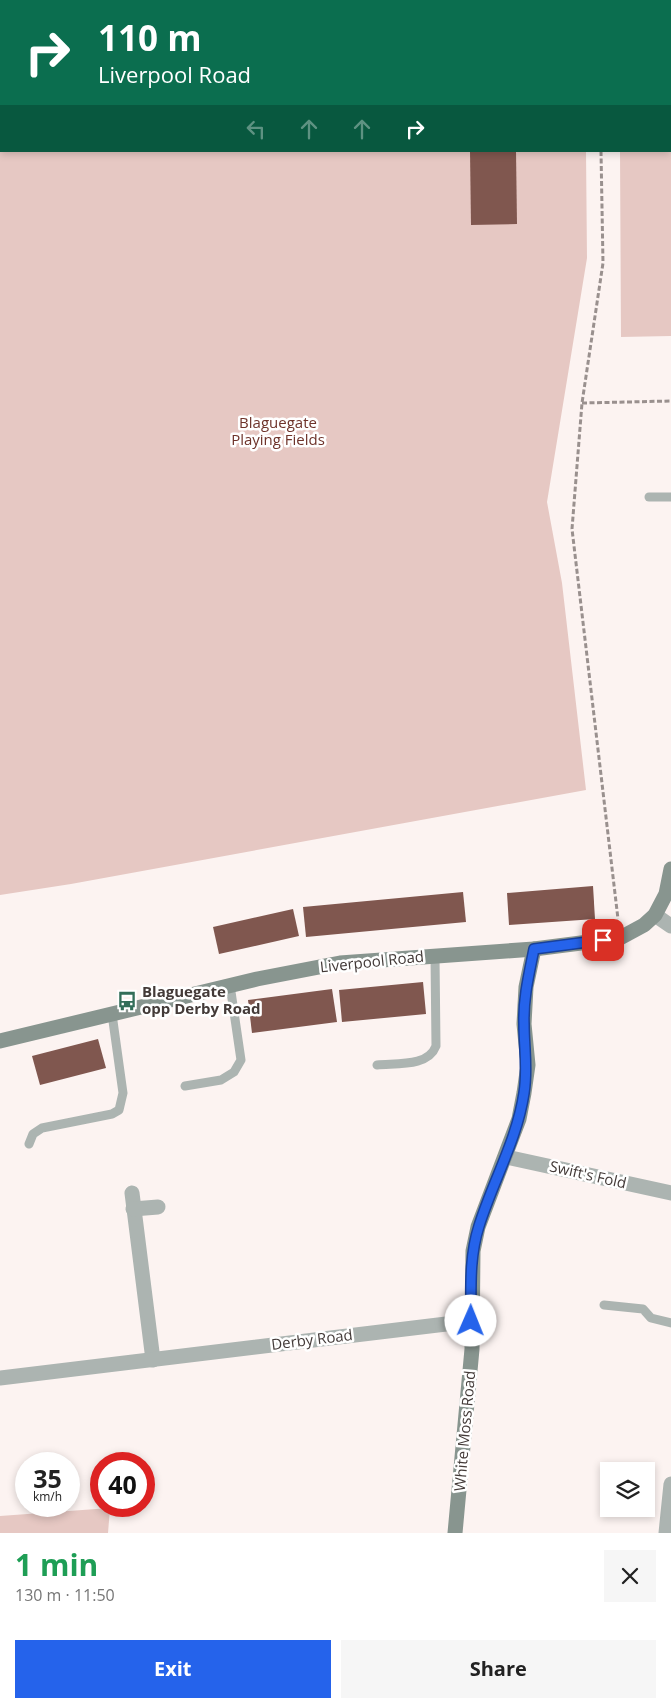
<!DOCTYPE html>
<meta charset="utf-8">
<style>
:root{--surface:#fff;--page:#f6f6f6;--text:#222;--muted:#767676;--accent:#2563eb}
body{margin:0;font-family:"Open Sans",sans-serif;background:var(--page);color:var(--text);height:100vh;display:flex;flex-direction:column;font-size:19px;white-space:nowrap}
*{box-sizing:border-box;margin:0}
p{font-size:16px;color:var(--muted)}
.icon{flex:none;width:28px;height:28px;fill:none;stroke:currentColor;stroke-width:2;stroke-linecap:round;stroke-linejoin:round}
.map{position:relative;height:1533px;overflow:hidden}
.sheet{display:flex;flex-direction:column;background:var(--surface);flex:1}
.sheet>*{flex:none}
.top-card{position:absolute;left:0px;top:0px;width:671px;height:152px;box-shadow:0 2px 8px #0003;background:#0b6e4f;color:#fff;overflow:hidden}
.controls{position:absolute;left:600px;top:1462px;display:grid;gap:10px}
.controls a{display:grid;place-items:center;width:55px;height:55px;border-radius:0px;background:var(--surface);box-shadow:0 2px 8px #0003;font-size:25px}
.speed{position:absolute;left:15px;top:1452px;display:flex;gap:10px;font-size:25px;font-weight:700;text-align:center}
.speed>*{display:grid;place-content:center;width:65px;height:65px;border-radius:50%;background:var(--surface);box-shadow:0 2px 8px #0003;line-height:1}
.speed small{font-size:12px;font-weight:400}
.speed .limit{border:8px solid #d22;background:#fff;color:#111}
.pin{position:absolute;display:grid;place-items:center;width:42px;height:42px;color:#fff;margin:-21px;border-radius:10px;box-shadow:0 2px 8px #0006}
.me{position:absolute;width:55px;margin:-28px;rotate:1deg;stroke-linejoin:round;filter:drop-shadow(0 0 4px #0008)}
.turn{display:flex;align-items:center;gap:18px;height:105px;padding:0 15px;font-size:22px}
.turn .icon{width:65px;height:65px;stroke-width:2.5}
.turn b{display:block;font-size:35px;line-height:42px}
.lanes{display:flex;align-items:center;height:48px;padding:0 15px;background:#0003;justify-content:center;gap:25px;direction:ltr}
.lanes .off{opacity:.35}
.round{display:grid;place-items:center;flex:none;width:52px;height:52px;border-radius:0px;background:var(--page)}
.summary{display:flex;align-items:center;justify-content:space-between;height:85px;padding:0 15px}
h1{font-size:30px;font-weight:700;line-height:38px;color:#1e9e55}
.action{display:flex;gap:10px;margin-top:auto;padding:10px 15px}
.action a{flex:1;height:58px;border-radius:0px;background:var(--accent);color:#fff;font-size:20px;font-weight:700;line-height:58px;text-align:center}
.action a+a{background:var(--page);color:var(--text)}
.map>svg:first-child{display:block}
.green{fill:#e6c8c3}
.building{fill:#80574f}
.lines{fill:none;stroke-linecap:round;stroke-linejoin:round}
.path{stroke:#99908e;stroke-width:3;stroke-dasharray:5 2.5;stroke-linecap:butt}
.lane{stroke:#acb4b1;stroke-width:9}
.street{stroke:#acb4b1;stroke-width:15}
.secondary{stroke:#88958f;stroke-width:15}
.route-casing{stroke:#184099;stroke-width:12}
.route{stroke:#2563eb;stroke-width:9}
.labels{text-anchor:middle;stroke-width:5;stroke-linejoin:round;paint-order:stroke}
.park-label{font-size:15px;fill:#6e332a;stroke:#fff}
.street-label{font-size:15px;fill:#433a38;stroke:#fff}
.poi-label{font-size:15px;font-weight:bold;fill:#433a38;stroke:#fff;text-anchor:start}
</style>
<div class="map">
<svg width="671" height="1533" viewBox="0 0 671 1533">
<rect width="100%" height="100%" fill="#fcf3f1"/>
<g class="green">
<polygon points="0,0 585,0 1,1 1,151 586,151 587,258 547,502 562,583 586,790 71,884 0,895"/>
<polygon points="618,0 671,0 671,336 621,337 620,151 670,151 670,1"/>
<polygon points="110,1508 108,1533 0,1533 0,1516"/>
</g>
<g class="building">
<polygon points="470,151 516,151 517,224 471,225"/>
<polygon points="593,886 595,919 509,925 507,893"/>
<polygon points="463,892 466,922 306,937 303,907"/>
<polygon points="293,909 299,936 219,954 213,927"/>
<polygon points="423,982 426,1014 342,1022 339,990"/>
<polygon points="332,989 337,1022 252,1033 248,1000"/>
<polygon points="98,1039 106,1068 40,1085 32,1056"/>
</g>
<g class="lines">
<g class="path">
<polyline points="598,0 598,1"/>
<polyline points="601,151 603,263 582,403 572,529 618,919"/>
<polyline points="582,403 671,401"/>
</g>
<g class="lane">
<polyline points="649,497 671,497"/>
<path d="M377,1065C397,1063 428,1067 436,1046L435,956"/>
<polyline points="185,1086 221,1080 234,1072 241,1060 230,985"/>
<polyline points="29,1144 33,1134 42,1128 112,1114 119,1110 123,1093 112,1014"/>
<polyline points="604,1305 643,1309 651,1318 671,1323"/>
</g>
<g class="street">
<polyline points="655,915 671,926"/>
<polyline points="506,1157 671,1193"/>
<polyline points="132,1193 153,1360"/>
<polyline points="133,1209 158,1207"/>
<polyline points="0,1378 471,1321"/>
<polyline points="666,1533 671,1484"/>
</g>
<g class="secondary">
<polyline points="0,1041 257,979 340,963 534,949 620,938 644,925 655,915 666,894 671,869"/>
<polyline points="455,1533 472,1349 473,1251 478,1227 519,1119 524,1093 528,1065 524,1024 526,987 534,949"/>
</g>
</g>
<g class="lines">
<defs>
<path id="route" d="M471,1321C471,1290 469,1257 479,1226C493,1181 517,1140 524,1093C528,1069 524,1048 524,1024C523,999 529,974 534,949L603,940"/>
</defs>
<use href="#route" class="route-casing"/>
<use href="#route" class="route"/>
</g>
<defs>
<symbol id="bus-bare" viewBox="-9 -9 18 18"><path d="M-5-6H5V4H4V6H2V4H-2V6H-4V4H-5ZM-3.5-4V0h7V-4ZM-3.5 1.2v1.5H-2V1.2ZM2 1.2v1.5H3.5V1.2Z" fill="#326e59" stroke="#fff" stroke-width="2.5" paint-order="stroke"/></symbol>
</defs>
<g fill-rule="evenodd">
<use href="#bus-bare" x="113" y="987" width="28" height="28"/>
</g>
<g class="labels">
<g class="park-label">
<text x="278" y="428">Blaguegate<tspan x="278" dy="17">Playing Fields</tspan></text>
</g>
<g class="street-label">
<text transform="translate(372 962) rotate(-6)" y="5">Liverpool Road</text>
<text transform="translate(588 1175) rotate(13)" y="5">Swift's Fold</text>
<text transform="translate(312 1340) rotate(-7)" y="5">Derby Road</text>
<text transform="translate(465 1431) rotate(-85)" y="5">White Moss Road</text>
</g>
<g class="poi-label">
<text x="142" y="997">Blaguegate<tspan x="142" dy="17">opp Derby Road</tspan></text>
</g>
</g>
</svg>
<div class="controls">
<a><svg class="icon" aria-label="layers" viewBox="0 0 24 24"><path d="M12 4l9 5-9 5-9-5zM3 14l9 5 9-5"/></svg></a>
</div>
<div class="speed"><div>35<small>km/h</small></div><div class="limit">40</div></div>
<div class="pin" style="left:603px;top:940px;background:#d93025"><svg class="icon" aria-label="arrive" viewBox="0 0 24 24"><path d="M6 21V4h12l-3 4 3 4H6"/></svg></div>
<svg class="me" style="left:471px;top:1321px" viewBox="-20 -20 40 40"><circle r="19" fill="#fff"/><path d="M0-13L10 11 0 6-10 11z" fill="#2563eb"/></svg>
<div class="top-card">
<div class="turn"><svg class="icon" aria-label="right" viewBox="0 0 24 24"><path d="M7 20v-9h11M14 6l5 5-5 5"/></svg><div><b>110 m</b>Liverpool Road</div></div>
<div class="lanes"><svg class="icon off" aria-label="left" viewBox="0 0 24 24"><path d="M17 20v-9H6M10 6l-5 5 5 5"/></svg><svg class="icon off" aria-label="ahead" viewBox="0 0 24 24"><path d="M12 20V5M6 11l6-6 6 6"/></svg><svg class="icon off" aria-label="ahead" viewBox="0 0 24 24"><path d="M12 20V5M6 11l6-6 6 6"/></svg><svg class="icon" aria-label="right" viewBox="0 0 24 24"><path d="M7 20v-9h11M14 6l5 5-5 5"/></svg></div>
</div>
</div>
<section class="sheet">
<div class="summary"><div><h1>1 min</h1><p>130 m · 11:50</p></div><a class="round"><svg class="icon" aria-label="close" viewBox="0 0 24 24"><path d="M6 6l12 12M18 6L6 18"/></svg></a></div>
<div class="action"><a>Exit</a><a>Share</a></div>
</section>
